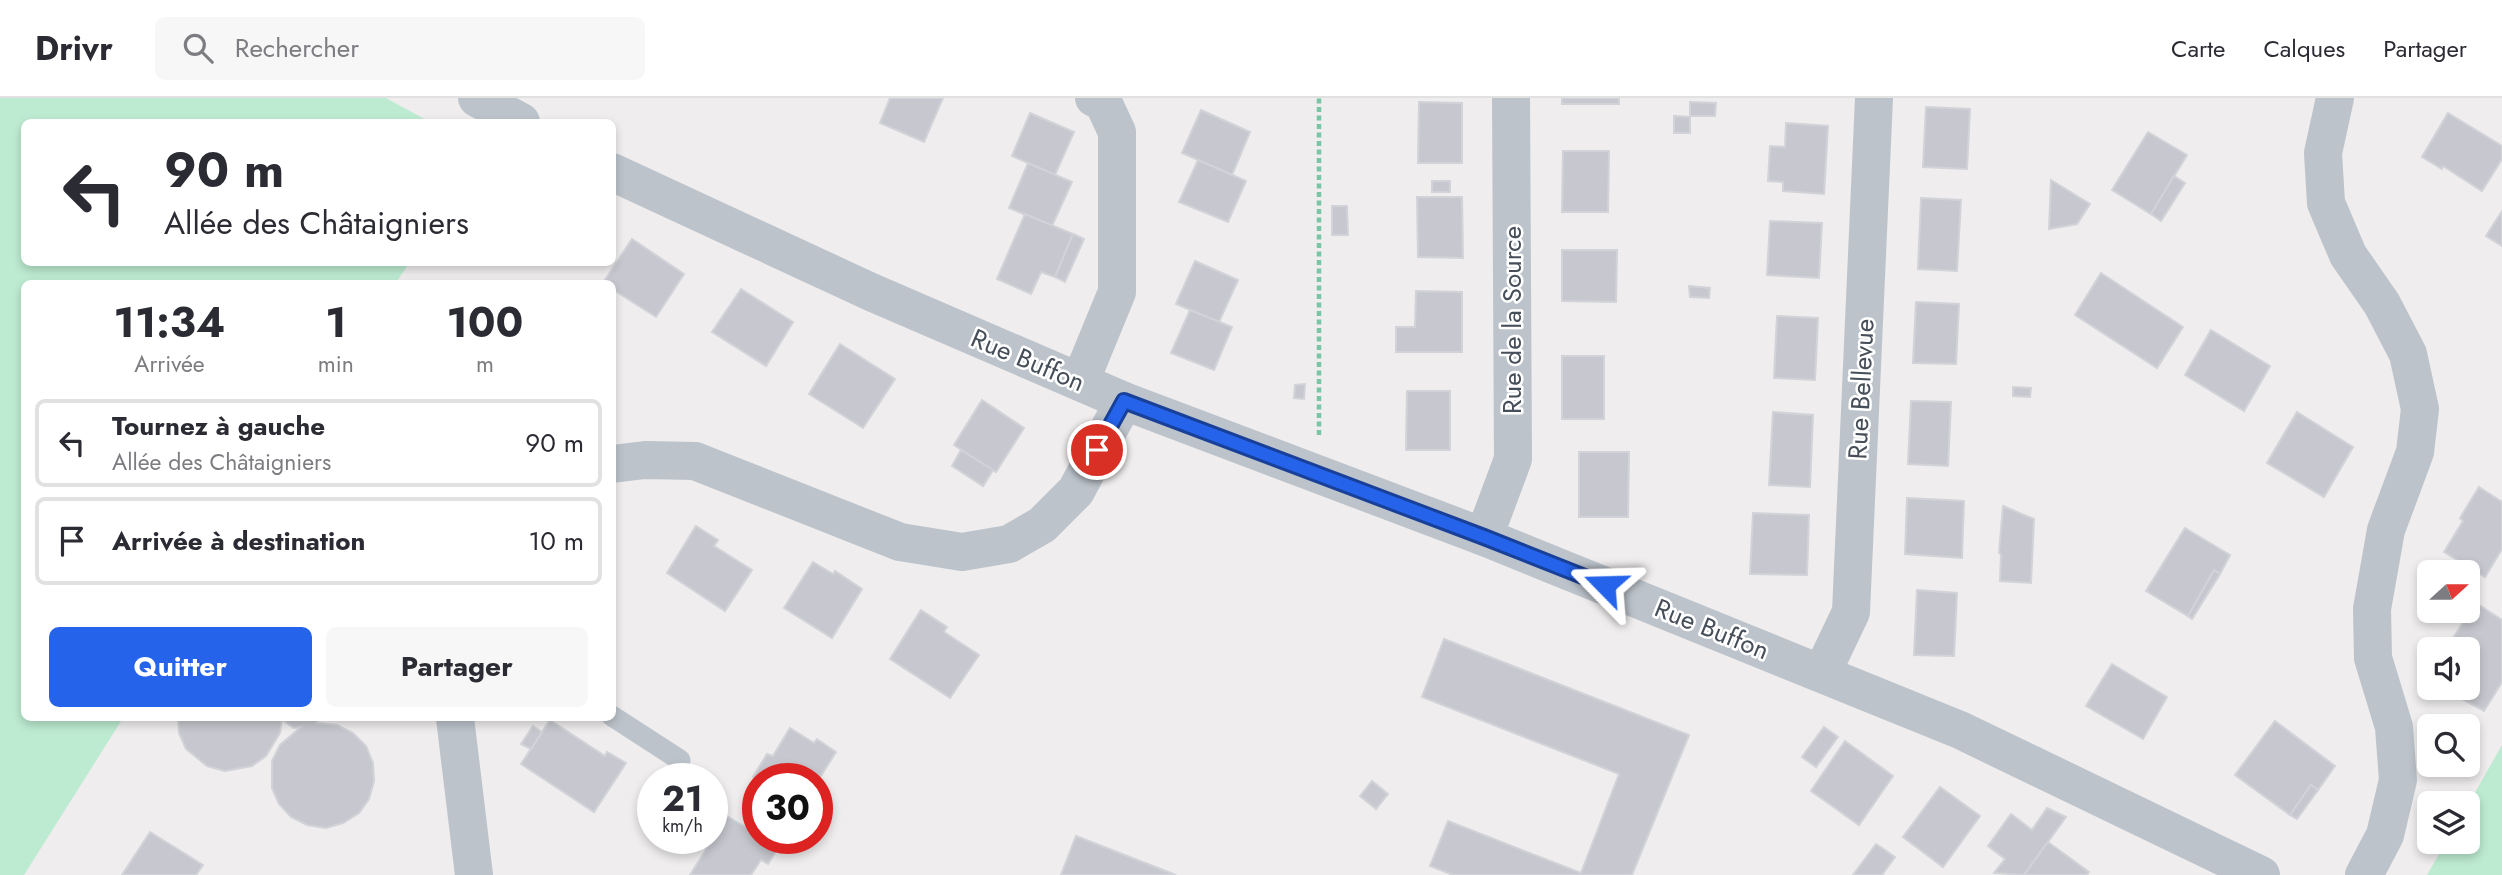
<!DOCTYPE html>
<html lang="fr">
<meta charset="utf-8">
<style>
:root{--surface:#fff;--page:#f7f7f7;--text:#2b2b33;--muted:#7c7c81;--line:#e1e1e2;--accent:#2563eb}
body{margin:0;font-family:Jost,sans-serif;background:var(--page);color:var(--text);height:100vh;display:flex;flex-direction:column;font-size:26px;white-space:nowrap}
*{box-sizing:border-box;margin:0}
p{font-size:23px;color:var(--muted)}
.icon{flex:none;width:38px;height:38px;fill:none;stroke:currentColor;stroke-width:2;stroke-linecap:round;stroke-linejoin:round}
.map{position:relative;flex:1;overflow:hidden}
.drawer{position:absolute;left:21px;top:182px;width:595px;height:441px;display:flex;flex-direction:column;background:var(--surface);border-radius:10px;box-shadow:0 4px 10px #0003}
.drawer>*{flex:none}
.top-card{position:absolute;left:21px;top:21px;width:595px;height:147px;border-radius:10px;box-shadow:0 4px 10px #0003;background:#fff;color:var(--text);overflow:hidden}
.needle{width:46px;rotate:69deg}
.controls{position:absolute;left:2417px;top:462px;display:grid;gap:14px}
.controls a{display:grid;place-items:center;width:63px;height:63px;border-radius:10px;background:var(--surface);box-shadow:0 4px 10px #0003;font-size:35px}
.speed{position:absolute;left:637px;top:665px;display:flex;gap:14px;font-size:35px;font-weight:700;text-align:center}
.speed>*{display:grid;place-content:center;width:91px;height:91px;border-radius:50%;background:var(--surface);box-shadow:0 4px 10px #0003;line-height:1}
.speed small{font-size:18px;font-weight:400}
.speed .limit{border:10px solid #d22;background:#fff;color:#111}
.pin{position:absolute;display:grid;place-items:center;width:60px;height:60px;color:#fff;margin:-30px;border:4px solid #fff;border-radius:50%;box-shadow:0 2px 7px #0007}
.me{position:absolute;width:77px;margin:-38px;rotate:292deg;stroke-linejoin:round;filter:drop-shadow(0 0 5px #0008)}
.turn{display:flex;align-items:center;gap:24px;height:147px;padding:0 28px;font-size:32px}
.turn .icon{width:91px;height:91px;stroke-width:2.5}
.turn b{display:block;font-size:49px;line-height:60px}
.eta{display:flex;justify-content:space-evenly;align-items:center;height:119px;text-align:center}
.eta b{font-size:42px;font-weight:700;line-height:49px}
.action{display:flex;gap:14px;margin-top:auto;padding:14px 28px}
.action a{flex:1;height:80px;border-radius:10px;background:var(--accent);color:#fff;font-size:28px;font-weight:700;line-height:80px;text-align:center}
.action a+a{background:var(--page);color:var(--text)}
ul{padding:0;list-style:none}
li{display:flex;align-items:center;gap:21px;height:88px;margin:0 14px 10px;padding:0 14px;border:4px solid var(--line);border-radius:10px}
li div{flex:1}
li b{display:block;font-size:26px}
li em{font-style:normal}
header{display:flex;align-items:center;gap:42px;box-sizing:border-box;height:98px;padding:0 35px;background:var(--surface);border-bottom:2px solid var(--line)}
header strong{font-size:33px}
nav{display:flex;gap:38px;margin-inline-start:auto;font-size:24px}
.search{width:490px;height:63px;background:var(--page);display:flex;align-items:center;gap:18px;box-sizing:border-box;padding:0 24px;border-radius:10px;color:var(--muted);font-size:26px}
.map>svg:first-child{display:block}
.green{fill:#bdebd1}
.building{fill:#c7c8cf;stroke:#d1d3d8;stroke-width:2}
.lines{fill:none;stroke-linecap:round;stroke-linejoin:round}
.path{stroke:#78c6a4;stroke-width:4.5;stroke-dasharray:5 3.5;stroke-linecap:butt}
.service{stroke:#bcc3cb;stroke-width:21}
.minor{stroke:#bcc3cb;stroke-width:38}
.route-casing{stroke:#184099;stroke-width:18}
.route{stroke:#2563eb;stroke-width:12}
.labels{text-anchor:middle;stroke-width:5;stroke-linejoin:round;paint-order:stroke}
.street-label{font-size:26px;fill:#464f59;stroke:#fff}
</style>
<header>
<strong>Drivr</strong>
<div class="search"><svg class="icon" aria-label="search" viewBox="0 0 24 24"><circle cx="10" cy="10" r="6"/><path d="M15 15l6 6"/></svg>Rechercher</div>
<nav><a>Carte</a><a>Calques</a><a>Partager</a></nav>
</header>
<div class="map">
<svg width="2502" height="777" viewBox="0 0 2502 777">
<rect width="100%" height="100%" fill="#efeded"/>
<g class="green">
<polygon points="0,0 386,0 430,24 24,24 24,164 409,165 396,185 24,186 24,620 123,620 24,777 0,777"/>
<polygon points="2502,647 2502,777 2427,777 2446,744 2468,744 2468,707"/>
</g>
<g class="building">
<polygon points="890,0 943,0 924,44 880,25"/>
<rect x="1562" y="0" width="57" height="6"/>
<polygon points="1419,4 1462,5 1462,65 1418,65"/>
<polygon points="1690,4 1716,5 1715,18 1690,18"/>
<polygon points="1926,9 1970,11 1967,71 1923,69"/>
<polygon points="1201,12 1250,34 1232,77 1182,55"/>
<polygon points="1030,15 1074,34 1055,77 1012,58"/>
<polygon points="2448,15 2502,48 2502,61 2482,93 2443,68 2442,71 2422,59"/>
<polygon points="1674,18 1690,19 1690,35 1674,35"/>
<polygon points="1786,25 1828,28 1824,96 1783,93 1783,84 1768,83 1770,48 1785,49"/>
<polygon points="2148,34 2187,57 2151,116 2112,92"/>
<polygon points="1563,53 1609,53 1608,114 1562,114"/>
<polygon points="1198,62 1246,83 1228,124 1179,104"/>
<polygon points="1028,65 1072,84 1052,128 1009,110"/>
<polygon points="2174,78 2185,85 2161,123 2151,116"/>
<polygon points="2051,82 2090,106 2077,126 2049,131"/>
<rect x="1432" y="83" width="18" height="11"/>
<polygon points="1417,99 1462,99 1463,160 1418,159"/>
<polygon points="1921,100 1961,102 1957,173 1918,171"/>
<polygon points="1332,108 1347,108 1348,137 1332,137"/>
<polygon points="2502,113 2502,148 2486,138"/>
<polygon points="1025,116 1073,136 1055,179 1041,174 1031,196 997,181"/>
<polygon points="1770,123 1822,125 1819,180 1767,177"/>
<polygon points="1073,136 1084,141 1065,184 1055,179"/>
<polygon points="632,141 684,176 656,219 612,191 612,186 603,185"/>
<polygon points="1562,152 1617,152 1616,204 1562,203"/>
<polygon points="1195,163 1238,182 1219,224 1176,206"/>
<polygon points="2101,175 2183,229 2157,270 2075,217"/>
<polygon points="1689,188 1710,190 1709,200 1690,199"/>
<polygon points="741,191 793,224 766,268 712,234"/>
<polygon points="1416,193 1462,194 1462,254 1396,254 1396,229 1415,229"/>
<polygon points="1916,204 1959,206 1956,266 1913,265"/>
<polygon points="1190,212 1232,229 1214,272 1171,255"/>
<polygon points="1777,218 1818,220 1815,282 1774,280"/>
<polygon points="2211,232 2270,268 2244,313 2185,277"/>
<polygon points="840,246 895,281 863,330 809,296"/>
<rect x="1562" y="258" width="42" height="63"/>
<polygon points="1305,286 1304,301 1294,300 1295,287"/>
<polygon points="2013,289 2031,290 2030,299 2013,298"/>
<polygon points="1407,293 1450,293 1450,352 1406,352"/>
<polygon points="982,302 1024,330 996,374 954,347"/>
<polygon points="1911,303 1951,304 1948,368 1908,366"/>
<polygon points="1773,314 1813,317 1810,389 1769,387"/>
<polygon points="2297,314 2353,349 2324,399 2267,365"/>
<polygon points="961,352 993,372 983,388 952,368"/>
<polygon points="1579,354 1629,354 1628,419 1579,419"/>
<polygon points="2479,389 2502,404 2502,451 2485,479 2444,454 2463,423 2460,420"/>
<polygon points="1907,400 1964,403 1962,460 1905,456"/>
<polygon points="2003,408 2034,421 2031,485 2000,483 2001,456 1999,455"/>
<polygon points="1753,415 1809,417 1807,477 1750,476"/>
<polygon points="696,428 718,442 714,448 752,472 725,513 667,475"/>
<polygon points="2185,430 2230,457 2220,476 2214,472 2188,518 2146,493"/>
<polygon points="813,464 833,476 835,473 862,491 832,540 784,510"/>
<polygon points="2214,472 2220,476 2192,521 2188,518"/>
<polygon points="1917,492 1957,495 1954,558 1914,557"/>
<polygon points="2476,505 2502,522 2502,584 2484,613 2442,590 2468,590 2468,551 2451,551 2447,549"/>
<polygon points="921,512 947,529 944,534 979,557 950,600 890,561"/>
<polygon points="1444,541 1689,637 1632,777 1453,777 1430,768 1448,723 1581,775 1619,676 1422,599"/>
<polygon points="2112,566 2167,599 2143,641 2086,608"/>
<polygon points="178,620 282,620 280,635 266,658 252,668 225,673 207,668 186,651 179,635"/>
<polygon points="283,620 320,620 316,625 337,627 353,635 366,648 373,665 374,683 369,701 359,715 343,725 326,730 307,727 291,719 279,706 272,690 272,663 280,647 301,629 294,630 284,623"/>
<polygon points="550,622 605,658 607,654 626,665 594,714 521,666"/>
<polygon points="2275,623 2335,668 2318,692 2311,687 2290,717 2235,677"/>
<polygon points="533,628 542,634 531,651 521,646"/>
<polygon points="1824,629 1838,639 1816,669 1802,659"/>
<polygon points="790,630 814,645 817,641 836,654 817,684 817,681 758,682 753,679 767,656 773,658"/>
<polygon points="1845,643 1893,678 1859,727 1811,693"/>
<polygon points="1372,683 1388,696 1376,711 1360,698"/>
<polygon points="2311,687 2318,692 2297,721 2290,717"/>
<polygon points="1940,689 1980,718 1943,769 1903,739"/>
<polygon points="2439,696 2449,702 2447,705 2433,705"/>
<polygon points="2047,710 2066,719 2024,777 1994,775 2005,761 1988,748 2011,716 2032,732"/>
<polygon points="727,718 758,737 758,740 763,740 778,750 768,766 761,762 751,777 690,777"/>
<polygon points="150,734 203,767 196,777 122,777"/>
<polygon points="1076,738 1176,777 1061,777"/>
<polygon points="2048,744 2089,774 2087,777 2024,777"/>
<polygon points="1876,746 1895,759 1882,777 1853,777"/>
</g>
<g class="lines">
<polyline class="path" points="1319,337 1319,0"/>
<polyline class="service" points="612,618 680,662"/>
<g class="minor">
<polyline points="477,0 521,24"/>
<polyline points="2335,0 2323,55 2326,105 2348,157 2382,206 2408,256 2420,311 2415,354 2386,432 2372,511 2373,560 2394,629 2398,682 2385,737 2364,777"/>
<polyline points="612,74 871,194 1124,303 1484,439 1960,632 2261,777"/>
<polyline points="1080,284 1117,194 1117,34 1103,4 1094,0"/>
<polyline points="612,366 645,362 695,363 900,444 962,454 1009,446 1042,427 1076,393 1124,303"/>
<polyline points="1484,439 1513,361 1511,0"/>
<polyline points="1822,575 1851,514 1874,0"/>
<polyline points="455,620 474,777"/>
</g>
</g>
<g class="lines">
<defs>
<polyline id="route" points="1097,352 1124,303 1484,439 1605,487"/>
</defs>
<use href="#route" class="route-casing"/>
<use href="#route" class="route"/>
</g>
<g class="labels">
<g class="street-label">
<text transform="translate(1512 222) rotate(-90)" y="9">Rue de la Source</text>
<text transform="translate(1028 262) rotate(23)" y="9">Rue Buffon</text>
<text transform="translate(1861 291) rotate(-87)" y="9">Rue Bellevue</text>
<text transform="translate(1712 531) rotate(22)" y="9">Rue Buffon</text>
</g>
</g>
</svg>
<div class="controls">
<a><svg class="needle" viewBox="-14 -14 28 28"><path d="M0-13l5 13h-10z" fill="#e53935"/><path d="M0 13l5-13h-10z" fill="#7c7c81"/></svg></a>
<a><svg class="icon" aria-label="sound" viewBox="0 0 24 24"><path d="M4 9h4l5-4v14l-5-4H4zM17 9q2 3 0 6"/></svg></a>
<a><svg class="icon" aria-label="search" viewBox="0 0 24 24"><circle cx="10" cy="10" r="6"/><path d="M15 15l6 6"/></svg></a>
<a><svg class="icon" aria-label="layers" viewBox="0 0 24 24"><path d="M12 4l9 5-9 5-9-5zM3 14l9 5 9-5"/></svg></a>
</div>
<div class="speed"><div>21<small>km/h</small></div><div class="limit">30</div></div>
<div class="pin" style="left:1097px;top:352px;background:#d93025"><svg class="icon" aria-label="arrive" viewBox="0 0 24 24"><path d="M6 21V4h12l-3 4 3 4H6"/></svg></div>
<svg class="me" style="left:1605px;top:487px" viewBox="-20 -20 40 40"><path d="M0-17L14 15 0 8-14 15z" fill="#2563eb" stroke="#fff" stroke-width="4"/></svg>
<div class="top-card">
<div class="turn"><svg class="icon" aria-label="left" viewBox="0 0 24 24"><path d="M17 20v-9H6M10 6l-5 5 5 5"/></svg><div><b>90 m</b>Allée des Châtaigniers</div></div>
</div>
<section class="drawer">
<div class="eta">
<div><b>11:34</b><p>Arrivée</p></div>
<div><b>1</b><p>min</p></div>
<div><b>100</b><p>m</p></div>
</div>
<ul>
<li><svg class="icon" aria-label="left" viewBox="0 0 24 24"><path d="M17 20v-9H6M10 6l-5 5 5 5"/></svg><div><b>Tournez à gauche</b><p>Allée des Châtaigniers</p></div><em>90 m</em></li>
<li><svg class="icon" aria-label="arrive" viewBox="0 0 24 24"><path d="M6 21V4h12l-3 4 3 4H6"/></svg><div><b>Arrivée à destination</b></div><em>10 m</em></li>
</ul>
<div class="action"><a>Quitter</a><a>Partager</a></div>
</section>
</div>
